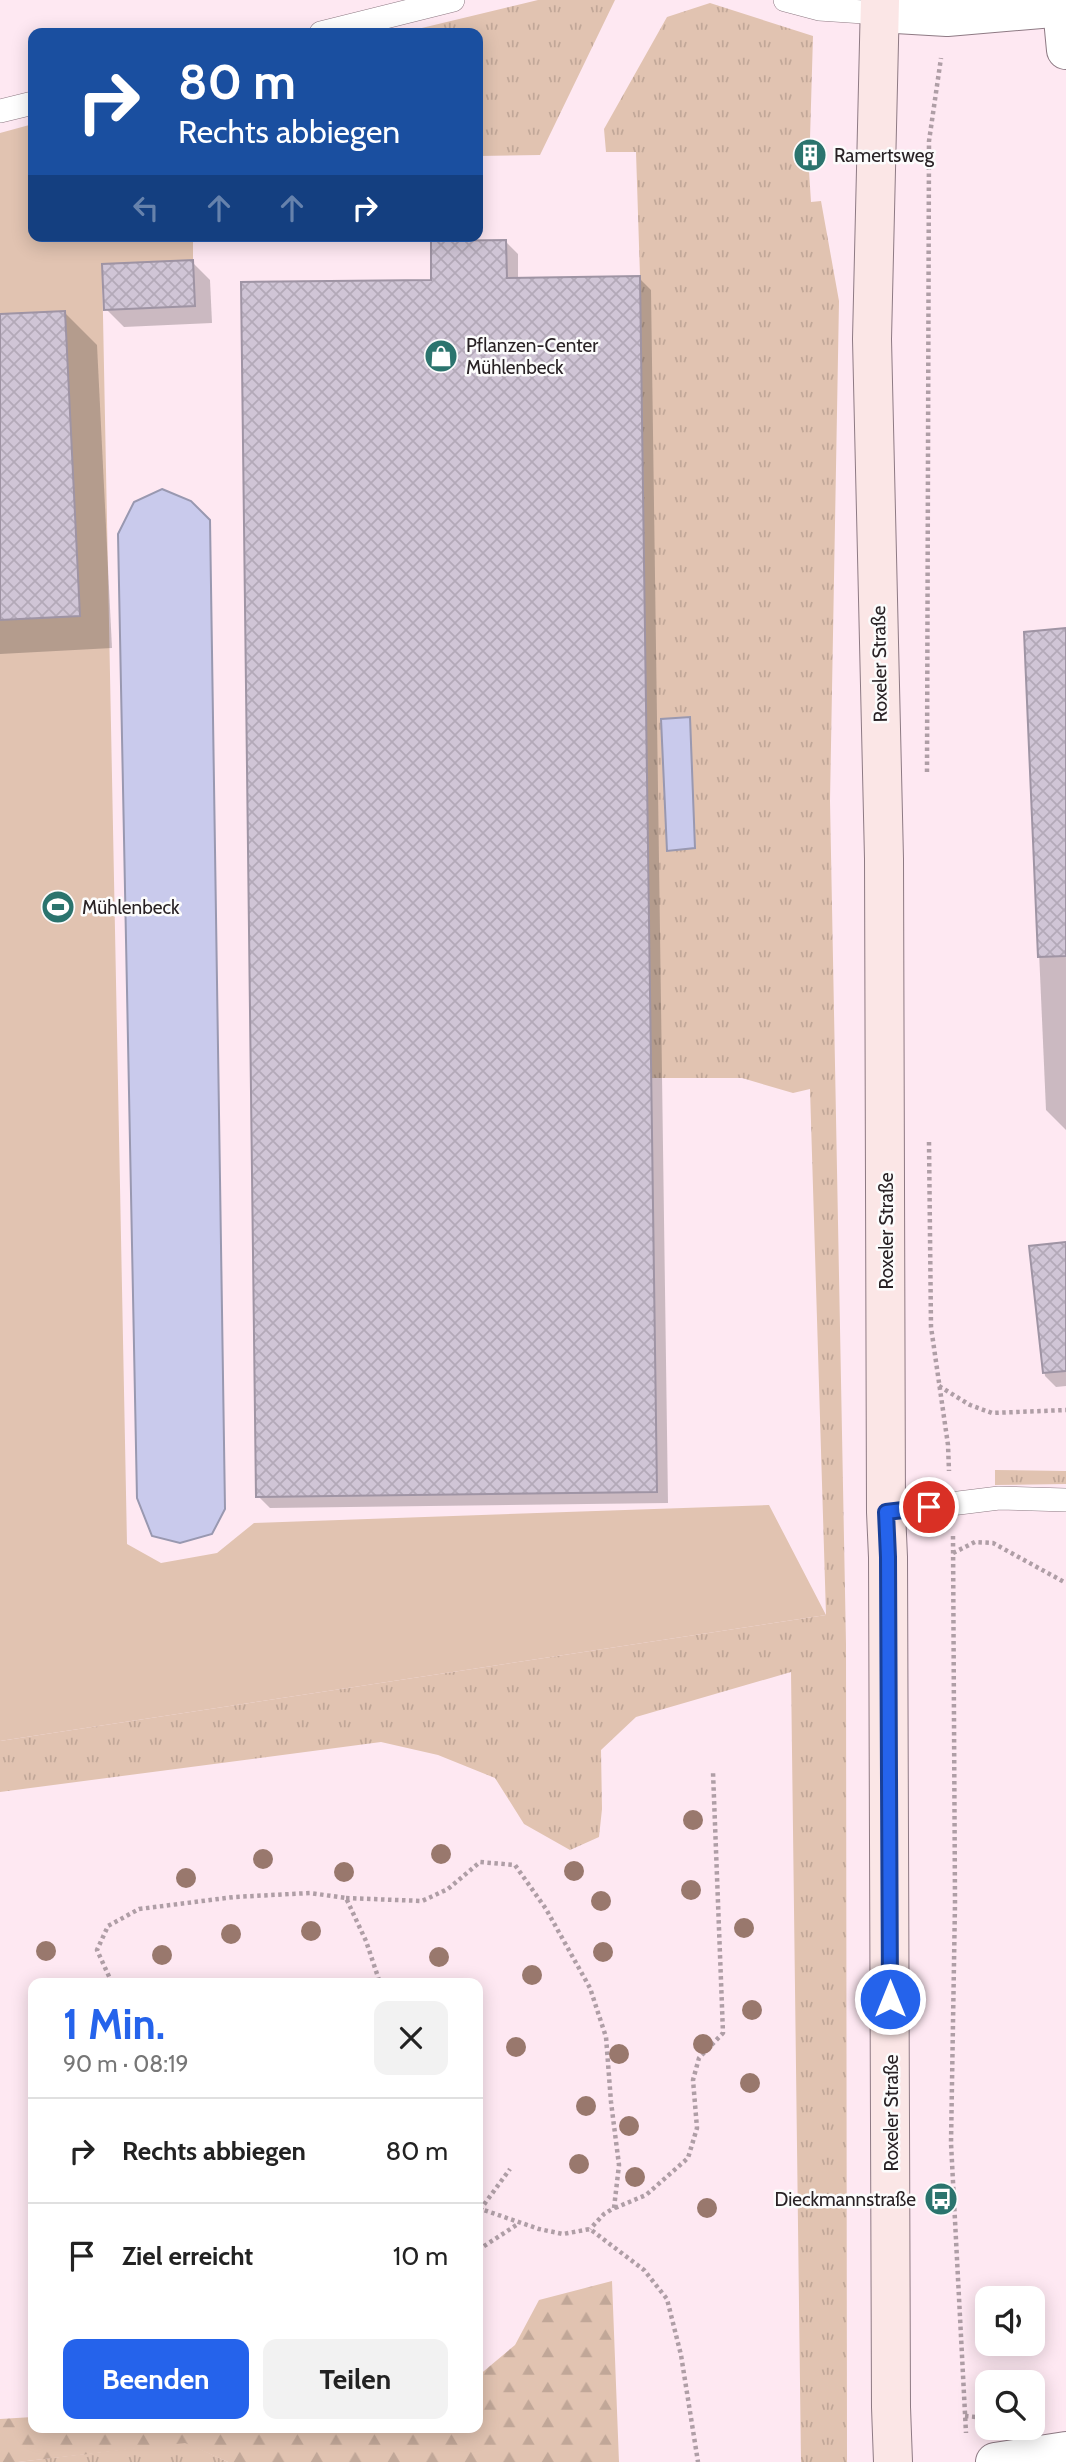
<!DOCTYPE html>
<html lang="de">
<meta charset="utf-8">
<style>
:root{--surface:#fff;--page:#f2f2f2;--text:#222;--muted:#767676;--line:#e0e0e0;--accent:#2563eb}
body{margin:0;font-family:Cabin,sans-serif;background:var(--page);color:var(--text);height:100vh;display:flex;flex-direction:column;font-size:26px;white-space:nowrap}
*{box-sizing:border-box;margin:0}
p{font-size:23px;color:var(--muted)}
.icon{flex:none;width:38px;height:38px;fill:none;stroke:currentColor;stroke-width:2;stroke-linecap:round;stroke-linejoin:round}
.map{position:relative;flex:1;overflow:hidden}
.sheet{position:absolute;left:28px;top:1978px;width:455px;height:455px;display:flex;flex-direction:column;background:var(--surface);border-radius:14px;box-shadow:0 4px 18px #0003}
.sheet>*{flex:none}
.hud{position:absolute;left:28px;top:28px;width:455px;height:214px;border-radius:14px;box-shadow:0 4px 18px #0003;background:#1a4fa0;color:#fff;overflow:hidden}
.buttons{position:absolute;left:975px;top:2286px;display:grid;gap:14px}
.buttons a{display:grid;place-items:center;width:70px;height:70px;border-radius:14px;background:var(--surface);box-shadow:0 4px 18px #0003;font-size:35px}
.pin{position:absolute;display:grid;place-items:center;width:60px;height:60px;color:#fff;margin:-30px;border:4px solid #fff;border-radius:50%;box-shadow:0 2px 7px #0007}
.me{position:absolute;width:77px;margin:-38px;rotate:0deg;stroke-linejoin:round;filter:drop-shadow(0 0 5px #0008)}
.turn{display:flex;align-items:center;gap:24px;height:147px;padding:0 35px;font-size:32px}
.turn .icon{width:91px;height:91px;stroke-width:2.5}
.turn b{display:block;font-size:49px;line-height:60px}
.lanes{display:flex;align-items:center;height:66px;padding:0 35px;background:#0003;justify-content:center;gap:35px;direction:ltr}
.lanes .off{opacity:.35}
.round{display:grid;place-items:center;flex:none;width:74px;height:74px;border-radius:14px;background:var(--page)}
.head{display:flex;align-items:center;justify-content:space-between;height:119px;padding:0 35px}
h1{font-size:42px;font-weight:700;line-height:52px;color:var(--accent)}
.primary-button{display:flex;gap:14px;margin-top:auto;padding:14px 35px}
.primary-button a{flex:1;height:80px;border-radius:14px;background:var(--accent);color:#fff;font-size:28px;font-weight:700;line-height:80px;text-align:center}
.primary-button a+a{background:var(--page);color:var(--text)}
ul{padding:0;list-style:none}
li{display:flex;align-items:center;gap:21px;height:105px;padding:0 35px;border-top:2px solid var(--line)}
li div{flex:1}
li b{display:block;font-size:26px}
li em{font-style:normal}
.map>svg:first-child{display:block}
.grass{fill:url(#grass-tufts)}
.forest{fill:url(#forest-firs)}
.garden{fill:#e1c3b1}
.water{fill:#c9caec;stroke:#9998b0;stroke-width:2}
.shadow{fill:#0003}
.building{fill:url(#building-cross-hatch);stroke:#9f94a4;stroke-width:2}
.lines{fill:none;stroke-linecap:round;stroke-linejoin:round}
.service-casing{stroke:#8e7a84;stroke-width:24}
.minor-casing{stroke:#8e7a84;stroke-width:40}
.tertiary-casing{stroke:#8e7a84;stroke-width:40}
.secondary-casing{stroke:#8e7a84;stroke-width:40}
.path{stroke:#af9ea6;stroke-width:4.5;stroke-dasharray:3.5 3.5;stroke-linecap:butt}
.service{stroke:#fff;stroke-width:23}
.minor{stroke:#fff;stroke-width:38}
.tertiary{stroke:#fff;stroke-width:38}
.secondary{stroke:#fbe6e6;stroke-width:38}
.tree{fill:#99786d}
.route-casing{stroke:#184099;stroke-width:18}
.route{stroke:#2563eb;stroke-width:12}
.labels{text-anchor:middle;stroke-width:5;stroke-linejoin:round;paint-order:stroke}
.poi-label{font-size:19px;fill:#292225;stroke:#fcfcfc;text-anchor:start}
.street-label{font-size:19px;fill:#292225;stroke:#fcfcfc}
</style>
<div class="map">
<svg width="1066" height="2462" viewBox="0 0 1066 2462">
<defs>
<pattern id="grass-tufts" width="24" height="20" patternUnits="userSpaceOnUse" patternTransform="scale(1.75)"><rect width="24" height="20" fill="#e1c3b1"/><path d="M3 7l-1-3M5 7V3M7 7l1-3M15 17l-1-3M17 17v-4M19 17l1-3" fill="none" stroke="#c1a798"/></pattern>
<pattern id="forest-firs" width="22" height="20" patternUnits="userSpaceOnUse" patternTransform="scale(1.75)"><rect width="22" height="20" fill="#e1c3b1"/><path d="M5 1l3.5 6h-7zM16 11l3.5 6h-7z" fill="#c1a798"/></pattern>
<pattern id="building-cross-hatch" width="8" height="8" patternUnits="userSpaceOnUse" patternTransform="scale(1.75)"><rect width="8" height="8" fill="#d0c5d6"/><path d="M0 0l8 8M0 8l8-8" fill="none" stroke="#b3a9b8"/></pattern>
</defs>
<rect width="100%" height="100%" fill="#fee8f2"/>
<g class="grass">
<polygon points="538,0 615,0 540,155 478,156 478,33 401,33"/>
<polygon points="710,3 813,36 810,139 804,139 803,170 809,171 811,202 821,201 839,301 830,801 846,1644 847,2462 801,2462 791,1672 636,1717 601,1750 602,1809 599,1837 570,1850 524,1824 495,1778 438,1755 381,1742 0,1792 0,1741 826,1615 810,1089 793,1093 742,1078 651,1078 640,276 636,152 606,152 604,129 667,17"/>
<polygon points="995,1470 1066,1471 1066,1484 995,1485"/>
<polygon points="185,2442 228,2462 18,2462"/>
</g>
<polygon class="forest" points="612,2281 619,2462 228,2462 185,2443 18,2462 0,2462 0,2419 33,2417 33,2427 478,2427 478,2376 515,2345 539,2300"/>
<polygon class="garden" points="33,124 33,236 193,236 193,260 102,265 127,1544 161,1563 217,1553 254,1523 769,1505 826,1615 0,1741 0,133"/>
<g class="water">
<polygon points="162,489 191,501 210,520 225,1509 212,1534 180,1543 152,1536 137,1498 118,534 134,502"/>
<polygon points="690,717 695,848 667,851 661,719"/>
</g>
<g class="shadow">
<polygon points="506,242 518,254 518,279 639,278 651,290 668,1503 270,1508 258,1496 432,282"/>
<polygon points="192,262 210,280 212,323 124,327 106,309"/>
<polygon points="65,313 97,345 112,648 0,654 0,316"/>
<polygon points="1066,630 1066,1130 1046,1110 1025,634"/>
<polygon points="1066,1243 1066,1386 1056,1387 1045,1376 1031,1247"/>
</g>
<g class="building">
<polygon points="506,240 507,278 640,276 657,1492 256,1497 241,282 431,280 431,241"/>
<polygon points="193,260 195,306 104,310 102,264"/>
<polygon points="65,311 80,616 0,620 0,314"/>
<polygon points="1066,628 1066,956 1038,957 1024,632"/>
<polygon points="1066,1242 1066,1371 1043,1373 1029,1246"/>
</g>
<g class="lines">
<defs>
<g id="service">
<polyline points="785,0 819,9 879,13"/>
<polyline points="321,33 453,0"/>
<polyline points="0,111 33,103"/>
<polyline points="886,1512 999,1498 1066,1500"/>
</g>
<g id="minor">
<polyline points="1062,8 1066,50"/>
<polyline points="879,13 947,17 1066,7"/>
</g>
<polyline id="tertiary" points="995,2462 1066,2451"/>
<polyline id="secondary" points="880,0 872,339 884,859 886,1512 888,1557 891,2407 893,2462"/>
</defs>
<use href="#service" class="service-casing"/>
<use href="#minor" class="minor-casing"/>
<use href="#tertiary" class="tertiary-casing"/>
<use href="#secondary" class="secondary-casing"/>
<g class="path">
<polyline points="927,772 929,141 941,58"/>
<polyline points="929,1142 931,1327 948,1445 949,1471"/>
<polyline points="939,1386 970,1405 992,1413 1066,1410"/>
<polyline points="953,1536 955,1903 951,2143 966,2433"/>
<polyline points="953,1553 975,1542 993,1543 1066,1583"/>
<polyline points="346,1898 422,1901 448,1889 480,1862 515,1865 546,1909 590,1988 606,2037 611,2102 619,2165 614,2208 604,2214 590,2229"/>
<polyline points="112,1983 97,1950 108,1926 139,1909 234,1897 310,1893 346,1898 366,1941 380,1983"/>
<polyline points="478,2208 539,2229 563,2234 590,2229 644,2270 667,2299 681,2355 698,2462"/>
<polyline points="615,2208 646,2195 688,2158 697,2128 693,2080 699,2058 723,2033 713,1772"/>
<polyline points="480,2210 510,2169"/>
<polyline points="478,2250 518,2224"/>
<polyline points="965,2416 987,2418"/>
</g>
<use href="#service" class="service"/>
<use href="#minor" class="minor"/>
<use href="#tertiary" class="tertiary"/>
<use href="#secondary" class="secondary"/>
</g>
<g class="tree">
<circle cx="693" cy="1820" r="10"/>
<circle cx="441" cy="1854" r="10"/>
<circle cx="263" cy="1859" r="10"/>
<circle cx="574" cy="1871" r="10"/>
<circle cx="344" cy="1872" r="10"/>
<circle cx="186" cy="1878" r="10"/>
<circle cx="691" cy="1890" r="10"/>
<circle cx="601" cy="1901" r="10"/>
<circle cx="744" cy="1928" r="10"/>
<circle cx="311" cy="1931" r="10"/>
<circle cx="231" cy="1934" r="10"/>
<circle cx="46" cy="1951" r="10"/>
<circle cx="603" cy="1952" r="10"/>
<circle cx="162" cy="1955" r="10"/>
<circle cx="439" cy="1957" r="10"/>
<circle cx="532" cy="1975" r="10"/>
<circle cx="752" cy="2010" r="10"/>
<circle cx="703" cy="2044" r="10"/>
<circle cx="516" cy="2047" r="10"/>
<circle cx="619" cy="2054" r="10"/>
<circle cx="750" cy="2083" r="10"/>
<circle cx="586" cy="2106" r="10"/>
<circle cx="629" cy="2126" r="10"/>
<circle cx="579" cy="2164" r="10"/>
<circle cx="635" cy="2177" r="10"/>
<circle cx="707" cy="2208" r="10"/>
</g>
<g class="lines">
<defs>
<polyline id="route" points="890,1999 888,1557 886,1512 929,1507"/>
</defs>
<use href="#route" class="route-casing"/>
<use href="#route" class="route"/>
</g>
<defs>
<symbol id="building-disc" viewBox="-11 -11 22 22"><circle r="9.5" fill="#2b746e" stroke="#fcfcfc"/><path d="M-4-6H4V6H1V3H-1V6H-4ZM-2.5-4.3h1.7v1.8h-1.7ZM.8-4.3h1.7v1.8H.8ZM-2.5-1h1.7V.8h-1.7ZM.8-1h1.7V.8H.8Z" fill="#fff"/></symbol>
<symbol id="shop-disc" viewBox="-11 -11 22 22"><circle r="9.5" fill="#2b746e" stroke="#fcfcfc"/><path d="M-5-2.5h2.3a2.7 3.5 0 0 1 5.4 0H5L5.5 6h-11ZM-1.5-2.5h3a1.5 2.3 0 0 0-3 0Z" fill="#fff"/></symbol>
<symbol id="stadium-disc" viewBox="-11 -11 22 22"><circle r="9.5" fill="#2b746e" stroke="#fcfcfc"/><path d="M0-5a6.5 5 0 1 0 0 10a6.5 5 0 1 0 0-10ZM-3.5-1.8h7v3.6h-7Z" fill="#fff"/></symbol>
<symbol id="bus-disc" viewBox="-11 -11 22 22"><circle r="9.5" fill="#2b746e" stroke="#fcfcfc"/><path d="M-5-6H5V4H4V6H2V4H-2V6H-4V4H-5ZM-3.5-4V0h7V-4ZM-3.5 1.2v1.5H-2V1.2ZM2 1.2v1.5H3.5V1.2Z" fill="#fff"/></symbol>
</defs>
<g fill-rule="evenodd">
<use href="#building-disc" x="791" y="136" width="38" height="38"/>
<use href="#shop-disc" x="422" y="337" width="38" height="38"/>
<use href="#stadium-disc" x="39" y="888" width="38" height="38"/>
<use href="#bus-disc" x="922" y="2180" width="38" height="38"/>
</g>
<g class="labels">
<g class="poi-label">
<text x="834" y="162">Ramertsweg</text>
<text x="466" y="352">Pflanzen-Center<tspan x="466" dy="22">Mühlenbeck</tspan></text>
<text x="82" y="914">Mühlenbeck</text>
<text x="916" y="2206" text-anchor="end">Dieckmannstraße</text>
</g>
<g class="street-label">
<text transform="translate(879 664) rotate(-91)" y="7">Roxeler Straße</text>
<text transform="translate(886 1231) rotate(-90)" y="7">Roxeler Straße</text>
<text transform="translate(891 2113) rotate(-90)" y="7">Roxeler Straße</text>
</g>
</g>
</svg>
<div class="buttons">
<a><svg class="icon" aria-label="sound" viewBox="0 0 24 24"><path d="M4 9h4l5-4v14l-5-4H4zM17 9q2 3 0 6"/></svg></a>
<a><svg class="icon" aria-label="search" viewBox="0 0 24 24"><circle cx="10" cy="10" r="6"/><path d="M15 15l6 6"/></svg></a>
</div>
<div class="pin" style="left:929px;top:1507px;background:#d93025"><svg class="icon" aria-label="arrive" viewBox="0 0 24 24"><path d="M6 21V4h12l-3 4 3 4H6"/></svg></div>
<svg class="me" style="left:890px;top:1999px" viewBox="-20 -20 40 40"><circle r="17" fill="#2563eb" stroke="#fff" stroke-width="3"/><path d="M0-11L8 9 0 5-8 9z" fill="#fff"/></svg>
<div class="hud">
<div class="turn"><svg class="icon" aria-label="right" viewBox="0 0 24 24"><path d="M7 20v-9h11M14 6l5 5-5 5"/></svg><div><b>80 m</b>Rechts abbiegen</div></div>
<div class="lanes"><svg class="icon off" aria-label="left" viewBox="0 0 24 24"><path d="M17 20v-9H6M10 6l-5 5 5 5"/></svg><svg class="icon off" aria-label="ahead" viewBox="0 0 24 24"><path d="M12 20V5M6 11l6-6 6 6"/></svg><svg class="icon off" aria-label="ahead" viewBox="0 0 24 24"><path d="M12 20V5M6 11l6-6 6 6"/></svg><svg class="icon" aria-label="right" viewBox="0 0 24 24"><path d="M7 20v-9h11M14 6l5 5-5 5"/></svg></div>
</div>
<section class="sheet">
<div class="head"><div><h1>1 Min.</h1><p>90 m · 08:19</p></div><a class="round"><svg class="icon" aria-label="close" viewBox="0 0 24 24"><path d="M6 6l12 12M18 6L6 18"/></svg></a></div>
<ul>
<li><svg class="icon" aria-label="right" viewBox="0 0 24 24"><path d="M7 20v-9h11M14 6l5 5-5 5"/></svg><div><b>Rechts abbiegen</b></div><em>80 m</em></li>
<li><svg class="icon" aria-label="arrive" viewBox="0 0 24 24"><path d="M6 21V4h12l-3 4 3 4H6"/></svg><div><b>Ziel erreicht</b></div><em>10 m</em></li>
</ul>
<div class="primary-button"><a>Beenden</a><a>Teilen</a></div>
</section>
</div>
